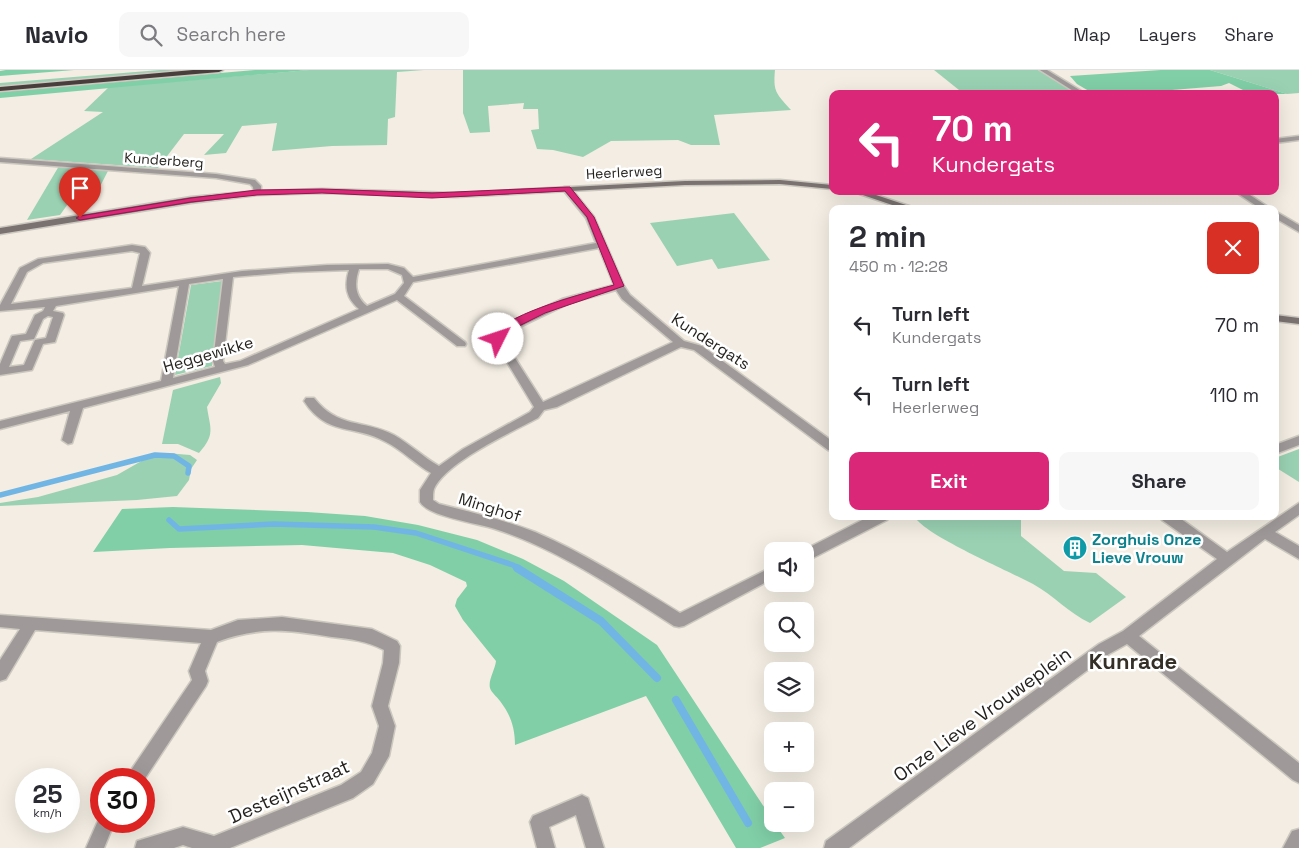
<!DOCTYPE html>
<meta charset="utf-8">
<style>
:root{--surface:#fff;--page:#f7f7f7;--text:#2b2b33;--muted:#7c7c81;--line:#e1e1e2;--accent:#db2777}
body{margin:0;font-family:"Space Grotesk",sans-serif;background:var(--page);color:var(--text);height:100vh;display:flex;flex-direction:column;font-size:19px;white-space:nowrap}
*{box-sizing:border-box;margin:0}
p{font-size:16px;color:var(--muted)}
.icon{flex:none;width:28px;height:28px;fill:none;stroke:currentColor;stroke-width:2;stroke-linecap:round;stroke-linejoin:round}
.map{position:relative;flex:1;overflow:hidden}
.panel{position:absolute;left:829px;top:135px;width:450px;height:315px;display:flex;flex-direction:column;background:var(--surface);border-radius:10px;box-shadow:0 5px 20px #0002}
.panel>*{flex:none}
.banner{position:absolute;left:829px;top:20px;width:450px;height:105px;border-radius:10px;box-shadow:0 5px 20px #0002;background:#db2777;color:#fff;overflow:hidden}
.fabs{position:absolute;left:764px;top:472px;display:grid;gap:10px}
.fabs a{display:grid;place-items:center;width:50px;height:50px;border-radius:10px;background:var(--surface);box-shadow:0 5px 20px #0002;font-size:25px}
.speed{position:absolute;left:15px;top:698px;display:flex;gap:10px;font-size:25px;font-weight:700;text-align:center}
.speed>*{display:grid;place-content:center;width:65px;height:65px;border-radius:50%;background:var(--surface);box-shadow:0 5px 20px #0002;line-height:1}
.speed small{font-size:12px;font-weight:400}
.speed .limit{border:8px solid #d22;background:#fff;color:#111}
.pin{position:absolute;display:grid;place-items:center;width:42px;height:42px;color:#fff;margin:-51px -21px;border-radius:50% 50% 50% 0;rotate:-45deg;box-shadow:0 0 5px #0007}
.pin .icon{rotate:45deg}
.me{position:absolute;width:55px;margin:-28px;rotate:49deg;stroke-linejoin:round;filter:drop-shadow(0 0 4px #0008)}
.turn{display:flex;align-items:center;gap:18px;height:105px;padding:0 20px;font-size:22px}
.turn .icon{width:65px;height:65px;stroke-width:2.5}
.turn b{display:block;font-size:35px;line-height:42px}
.round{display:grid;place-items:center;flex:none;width:52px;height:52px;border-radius:10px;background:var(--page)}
.headline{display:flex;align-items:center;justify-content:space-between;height:85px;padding:0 20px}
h1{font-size:30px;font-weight:800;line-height:38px}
.button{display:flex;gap:10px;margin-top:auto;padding:10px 20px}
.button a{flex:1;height:58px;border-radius:10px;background:var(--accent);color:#fff;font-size:20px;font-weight:800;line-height:58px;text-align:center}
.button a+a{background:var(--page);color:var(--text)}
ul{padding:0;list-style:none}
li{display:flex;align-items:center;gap:15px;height:70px;padding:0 20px}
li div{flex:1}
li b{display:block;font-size:19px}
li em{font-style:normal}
header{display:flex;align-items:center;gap:30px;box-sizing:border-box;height:70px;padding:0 25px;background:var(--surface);border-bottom:1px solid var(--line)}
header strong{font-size:24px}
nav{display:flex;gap:28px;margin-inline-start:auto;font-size:18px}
.search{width:350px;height:45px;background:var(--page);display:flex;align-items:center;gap:12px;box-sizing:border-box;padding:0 18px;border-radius:10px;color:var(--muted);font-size:19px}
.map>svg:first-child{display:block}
.green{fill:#9ad1b3}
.forest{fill:#80cfa7}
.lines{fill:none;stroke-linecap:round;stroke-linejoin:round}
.stream-far1{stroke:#71b5e5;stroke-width:5.5}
.stream{stroke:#71b5e5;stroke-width:8}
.minor-casing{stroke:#cdc8bf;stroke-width:3}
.tertiary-casing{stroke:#cdc8bf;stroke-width:3}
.secondary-casing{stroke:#cdc8bf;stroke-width:3}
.motorway-casing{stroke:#cdc8bf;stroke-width:3}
.minor{fill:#9f9a99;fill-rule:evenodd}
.tertiary{fill:#9f9a99;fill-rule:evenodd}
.secondary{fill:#7a7270;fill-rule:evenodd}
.motorway{fill:#483f3c;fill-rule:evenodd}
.route{fill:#db2777;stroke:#8e194d}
.labels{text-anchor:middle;stroke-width:5;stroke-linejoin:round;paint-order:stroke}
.far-street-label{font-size:14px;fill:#221f1c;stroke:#fff}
.street-label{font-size:16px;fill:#221f1c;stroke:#fff}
.culture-label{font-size:16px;font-weight:bold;fill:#0d838f;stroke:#fff;text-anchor:start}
.near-street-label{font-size:19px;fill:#221f1c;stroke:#fff}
.near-quarter-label{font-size:22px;font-weight:bold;fill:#343028;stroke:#fff}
</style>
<header>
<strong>Navio</strong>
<div class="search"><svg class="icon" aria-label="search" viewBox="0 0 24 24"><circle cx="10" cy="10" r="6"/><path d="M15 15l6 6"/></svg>Search here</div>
<nav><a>Map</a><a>Layers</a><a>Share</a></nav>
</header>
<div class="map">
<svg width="1299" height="778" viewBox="0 0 1299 778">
<rect width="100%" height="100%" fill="#f3ede3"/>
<g class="green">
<polygon points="160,0 188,0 0,16 0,13"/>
<polygon points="309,0 424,0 397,2 395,47 388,49 387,75 332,76 272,81 277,53 242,56 226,83 204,85 224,64 184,64 158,98 31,89 103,42 84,41 109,17"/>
<path d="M463,0H775C773,22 776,23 791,40L714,45L720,75H691L678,70L611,71L583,87L553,80L537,79L531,60L539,59L538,39H523L524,33L488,36L490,62L470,63L463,43Z"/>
<polygon points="934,0 1038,0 1077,24 964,24"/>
<polygon points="1210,0 1299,0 1299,23 1287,24"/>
<polygon points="59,96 109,99 94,128 70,131 60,145 27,150"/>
<polygon points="734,143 770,190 718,199 712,189 677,196 650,153"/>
<polygon points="222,211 212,296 175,305 191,215"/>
<path d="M220,307L221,313L207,337C210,358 216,364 199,383L178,374H162L173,320Z"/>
<polygon points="1299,379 1299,412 1275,397 1275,388"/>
<polygon points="166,383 190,385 197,390 191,399 189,410 177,426 137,430 0,436 0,433 38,427 117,405 152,385"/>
<path d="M914,446H1021V466L1064,501L1096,503L1126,527L1090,553C1069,543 1053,525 1033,514C1009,501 924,465 914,446Z"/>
</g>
<g class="forest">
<polygon points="6,0 74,0 0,6 0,1"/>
<polygon points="255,0 309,0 0,28 0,22"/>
<polygon points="1161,0 1210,0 1287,24 1251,24 1229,13 1221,16 1135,23 1094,24 1077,14 1070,6"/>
<path d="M173,437L307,442L365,446L418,455L477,470L523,489L564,511L657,575L772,749V754H775L785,768L760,778H736L646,626L515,675C515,657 510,644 500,631C497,627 491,622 490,618C488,610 495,600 496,591L463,550L455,536L457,529L467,516L466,512L430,495L393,483L302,475L170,478L93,482L122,439Z"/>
</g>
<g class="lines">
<g class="stream-far1">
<polyline points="0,425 155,385 174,386 189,396 188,403"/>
<polyline points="169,450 179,459 274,454 374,457 416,463 513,495 519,499"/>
</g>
<g class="stream">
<polyline points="517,498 601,551 657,608"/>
<polyline points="676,630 748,753"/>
</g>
<defs>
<g id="minor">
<polygon points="1299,66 1299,70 1275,73 1275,69"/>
<polygon points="0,88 216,104 255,110 261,116 261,123 254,125 253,117 250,114 216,108 0,92"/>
<path d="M564,117H570L594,147L624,216L630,225L684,271L702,276L832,371V381L828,380L694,280L681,277L557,337L544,340L538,348C512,362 446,392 434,419C433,422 433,426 433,430L439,434C471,442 504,450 535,462C586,484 633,514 680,543L772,497V509L684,556L679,557L674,556C616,519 560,480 495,459C477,453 429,447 420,432V420L431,403C415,394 402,380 386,372C354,354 327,367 304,331L306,328H314C338,359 363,349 394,365C410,374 423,387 439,396L463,379L530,342L534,337L493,269V264L501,257L562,229L614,215L599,178L413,212L404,226L465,272L466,274L465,276H457L397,230L248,295L83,338L72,373L68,374L62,370L70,341L0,359V351L161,311L179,216L56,236L53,241L63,243L64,245L55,272L43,274L32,300L0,305V294L11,268L12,266L26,264L35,245L43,241L45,237L0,241V235L20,198L38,189L132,175L145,177L150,183L142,216L242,201L327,195L388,194L404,198L413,207L596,173L586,148L564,121ZM132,181L140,183L132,218L11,234L27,202L43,193ZM359,199H388L402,205L404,213L395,224L367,236C355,226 354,214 359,199ZM349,200C344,216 346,228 359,239L240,291L225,294L223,291L233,207L293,202ZM223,209L213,291L215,297L173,308L189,214ZM616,220L622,229L673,272L543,332L503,269V265L570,233ZM48,246L53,247L46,268L35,270L24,295L9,297L20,271L34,269L43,249Z"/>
<polygon points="1299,366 1299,375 1275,384 1275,375"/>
<polygon points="1299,433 1299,445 1275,462 1299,476 1299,489 1265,469 1139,566 1299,693 1299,713 1293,710 1127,574 1109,584 849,778 824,778 826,771 1099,574 1123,561 1217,489 1162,450 1160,446 1177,446 1227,482"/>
<polygon points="870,446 889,446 887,450 805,492 805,481 802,481"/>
<path d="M0,545L211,560L238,550L282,547L372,559L397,571L400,576L399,593L388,636L395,656L389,686L373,714L353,728L230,778H192L183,775L174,778H135L137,771L183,757L214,766L341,715L361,702L372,683L379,656L372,636L383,593L384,580C367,571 350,569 332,567C288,560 260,556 217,572L205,601L208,611L206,616L144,710L125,709L192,610L189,601L201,573L35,560L6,609L0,611V590L20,559L0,557Z"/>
<polygon points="582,725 588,728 604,778 586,778 576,745 549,757 555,778 537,778 530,752 533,746"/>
<polygon points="101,744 101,751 115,751 104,778 86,778"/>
<polygon points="1299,759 1299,778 1283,778 1292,761"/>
</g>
<g id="tertiary">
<polygon points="1040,0 1047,0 1086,24 1078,24"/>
<polygon points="1234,121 1244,121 1271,139 1261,139"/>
<polygon points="1275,141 1299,155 1299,162 1275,148"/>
</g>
<g id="secondary">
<polygon points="780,110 832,115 832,119 780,114 685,115 456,127 322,123 257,125 191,133 0,164 0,158 191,127 257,121 322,119 456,123 685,111"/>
<polygon points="851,121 864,121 918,139 904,139"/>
<polygon points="1275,245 1299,248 1299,254 1275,251"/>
</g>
<polygon id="motorway" points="193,0 223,0 219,2 0,21 0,17"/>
</defs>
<use href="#minor" class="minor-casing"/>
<use href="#tertiary" class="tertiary-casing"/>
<use href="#secondary" class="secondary-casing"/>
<use href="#motorway" class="motorway-casing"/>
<use href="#minor" class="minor"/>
<use href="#tertiary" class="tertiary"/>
<use href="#secondary" class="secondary"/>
<use href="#motorway" class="motorway"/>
</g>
<path class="route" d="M567,117H570L594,147L624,216L545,243L509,261L503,265L501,271L498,272L493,269V264C512,242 585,223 614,215L587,147L565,121L432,128L322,123L257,125L191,132L80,150L76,148L80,146L191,128L257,120L322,119L432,123Z"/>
<defs>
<symbol id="building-disc" viewBox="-11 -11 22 22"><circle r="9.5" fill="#0f9aa8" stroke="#fff"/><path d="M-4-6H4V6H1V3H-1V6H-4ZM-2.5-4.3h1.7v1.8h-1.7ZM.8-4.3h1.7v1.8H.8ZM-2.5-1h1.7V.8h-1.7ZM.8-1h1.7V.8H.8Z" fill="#fff"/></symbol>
</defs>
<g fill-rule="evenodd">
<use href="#building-disc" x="1061" y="464" width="28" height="28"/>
</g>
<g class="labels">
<g class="far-street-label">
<text transform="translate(164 90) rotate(4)" y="5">Kunderberg</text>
<text transform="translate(624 102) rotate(-3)" y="5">Heerlerweg</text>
</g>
<g class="street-label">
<text transform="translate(711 271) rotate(33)" y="6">Kundergats</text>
<text transform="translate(208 284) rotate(-16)" y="6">Heggewikke</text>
<text transform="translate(490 437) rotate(17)" y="6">Minghof</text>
</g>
<g class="culture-label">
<text x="1092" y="475">Zorghuis Onze<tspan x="1092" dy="18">Lieve Vrouw</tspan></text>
</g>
<g class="near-street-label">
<text transform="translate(982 644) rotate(-36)" y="7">Onze Lieve Vrouweplein</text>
<text transform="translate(289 721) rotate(-24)" y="7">Desteijnstraat</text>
</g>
<g class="near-quarter-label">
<text x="1133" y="599">Kunrade</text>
</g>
</g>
</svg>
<div class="fabs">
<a><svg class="icon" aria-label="sound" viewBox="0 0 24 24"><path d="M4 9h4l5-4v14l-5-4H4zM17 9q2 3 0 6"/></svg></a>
<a><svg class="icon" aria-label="search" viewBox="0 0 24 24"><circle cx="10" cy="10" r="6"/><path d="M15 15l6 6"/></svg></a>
<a><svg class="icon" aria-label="layers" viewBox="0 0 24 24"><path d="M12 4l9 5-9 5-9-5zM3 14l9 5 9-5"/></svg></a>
<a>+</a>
<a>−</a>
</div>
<div class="speed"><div>25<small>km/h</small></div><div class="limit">30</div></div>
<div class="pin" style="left:80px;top:148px;background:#d93025"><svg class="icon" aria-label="arrive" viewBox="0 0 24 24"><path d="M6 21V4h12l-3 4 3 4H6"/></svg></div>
<svg class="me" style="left:498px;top:269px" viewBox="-20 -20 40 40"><circle r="19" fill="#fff"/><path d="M0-13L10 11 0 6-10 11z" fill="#db2777"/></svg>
<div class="banner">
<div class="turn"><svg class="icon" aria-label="left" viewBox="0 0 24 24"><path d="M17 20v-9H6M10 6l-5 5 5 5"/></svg><div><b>70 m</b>Kundergats</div></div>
</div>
<section class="panel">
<div class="headline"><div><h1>2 min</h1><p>450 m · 12:28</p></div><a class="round" style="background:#d93025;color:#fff"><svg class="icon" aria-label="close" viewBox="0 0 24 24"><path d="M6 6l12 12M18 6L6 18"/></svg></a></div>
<ul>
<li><svg class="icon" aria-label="left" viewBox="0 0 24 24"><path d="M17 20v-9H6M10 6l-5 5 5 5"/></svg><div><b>Turn left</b><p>Kundergats</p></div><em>70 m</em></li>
<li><svg class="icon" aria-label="left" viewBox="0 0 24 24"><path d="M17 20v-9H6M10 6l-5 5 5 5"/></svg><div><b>Turn left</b><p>Heerlerweg</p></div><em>110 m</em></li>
</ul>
<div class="button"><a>Exit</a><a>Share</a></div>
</section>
</div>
